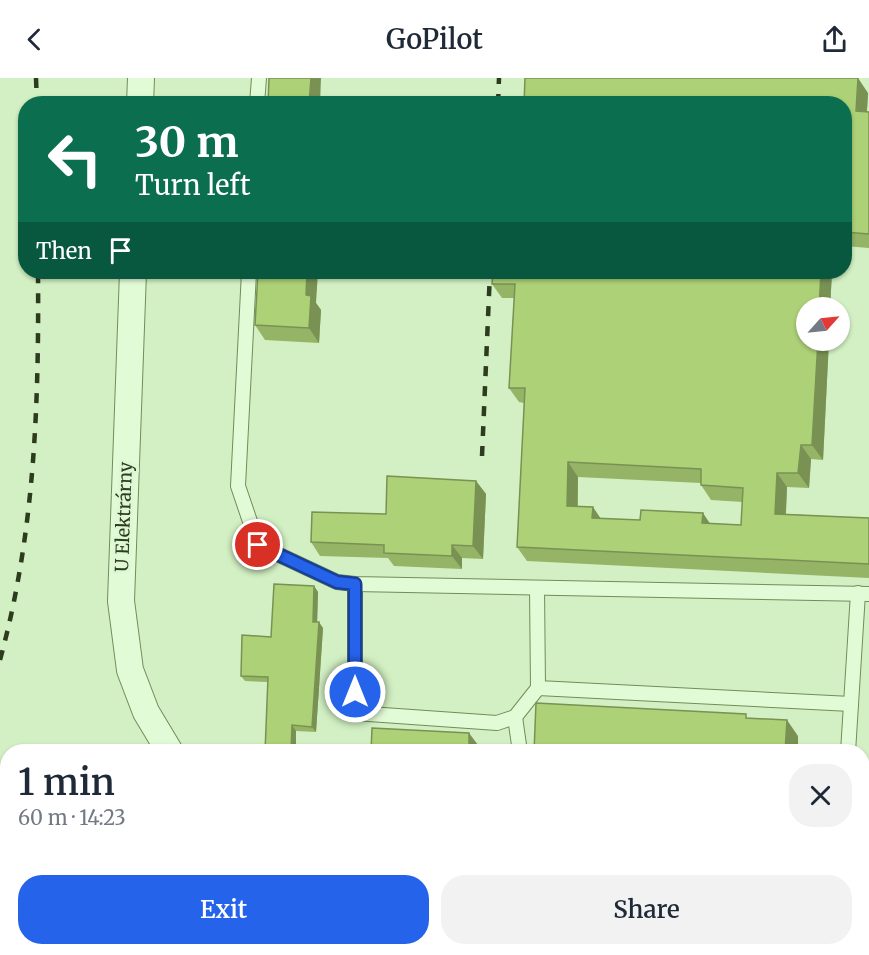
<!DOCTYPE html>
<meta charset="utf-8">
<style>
:root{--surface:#fff;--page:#f2f2f3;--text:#1f2937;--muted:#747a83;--accent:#2563eb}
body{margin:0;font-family:Merriweather,serif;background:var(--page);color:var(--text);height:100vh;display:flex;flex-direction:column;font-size:22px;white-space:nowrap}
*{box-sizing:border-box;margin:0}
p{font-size:20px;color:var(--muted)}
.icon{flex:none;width:33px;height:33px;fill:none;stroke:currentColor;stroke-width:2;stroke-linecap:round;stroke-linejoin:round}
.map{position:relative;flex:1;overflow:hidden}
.details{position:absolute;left:0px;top:666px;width:870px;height:212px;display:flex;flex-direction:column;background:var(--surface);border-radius:24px 24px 0 0;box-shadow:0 2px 4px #0004}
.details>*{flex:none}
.top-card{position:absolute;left:18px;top:18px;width:834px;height:183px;border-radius:24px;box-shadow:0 2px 4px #0004;background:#0b6e4f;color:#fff;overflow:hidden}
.needle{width:39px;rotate:63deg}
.buttons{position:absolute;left:796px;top:219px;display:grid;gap:12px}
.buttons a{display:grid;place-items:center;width:54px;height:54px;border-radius:50%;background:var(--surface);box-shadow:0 2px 4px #0004;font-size:30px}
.pin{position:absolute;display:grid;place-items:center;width:51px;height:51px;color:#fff;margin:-26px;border:3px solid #fff;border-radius:50%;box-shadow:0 2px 6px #0007}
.me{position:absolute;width:66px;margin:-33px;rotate:0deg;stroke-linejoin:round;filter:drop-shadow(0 0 4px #0008)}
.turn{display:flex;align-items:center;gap:21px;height:126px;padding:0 18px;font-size:27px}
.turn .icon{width:78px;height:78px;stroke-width:2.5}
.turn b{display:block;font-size:42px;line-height:51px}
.then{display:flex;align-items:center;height:57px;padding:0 18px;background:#0003;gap:12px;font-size:22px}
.round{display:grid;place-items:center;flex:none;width:63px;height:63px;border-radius:24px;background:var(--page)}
.head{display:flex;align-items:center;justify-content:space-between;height:102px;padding:0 18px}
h1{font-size:36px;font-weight:600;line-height:45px}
.action{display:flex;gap:12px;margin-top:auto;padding:12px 18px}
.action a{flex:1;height:69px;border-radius:24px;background:var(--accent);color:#fff;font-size:24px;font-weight:600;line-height:69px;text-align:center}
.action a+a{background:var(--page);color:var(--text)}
header{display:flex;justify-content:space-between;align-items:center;height:78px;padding:0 18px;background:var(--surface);font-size:27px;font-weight:600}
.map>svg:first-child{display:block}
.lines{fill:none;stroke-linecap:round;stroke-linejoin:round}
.stream{stroke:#6c7692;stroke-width:8}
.lane-casing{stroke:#728c59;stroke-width:16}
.street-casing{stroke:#728c59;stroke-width:28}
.path{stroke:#728c59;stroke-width:4;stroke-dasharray:4.5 3;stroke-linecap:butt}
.lane{stroke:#e2fbd7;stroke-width:14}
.street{stroke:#e2fbd7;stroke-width:26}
.rail{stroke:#2d3b1e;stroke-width:4.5;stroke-dasharray:10 10;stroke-linecap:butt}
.wall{fill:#95b466;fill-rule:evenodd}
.shaded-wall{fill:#799253}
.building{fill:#add177;stroke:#799253;stroke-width:1.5;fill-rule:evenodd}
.route-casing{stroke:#184099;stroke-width:15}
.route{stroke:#2563eb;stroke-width:10}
.labels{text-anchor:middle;stroke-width:6;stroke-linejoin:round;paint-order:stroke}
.street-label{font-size:18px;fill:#2d3b1e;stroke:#def7d4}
</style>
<header><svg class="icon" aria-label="back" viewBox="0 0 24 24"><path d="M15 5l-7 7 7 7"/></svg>GoPilot<svg class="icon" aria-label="share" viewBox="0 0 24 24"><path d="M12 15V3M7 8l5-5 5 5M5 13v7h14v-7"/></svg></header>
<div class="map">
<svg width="869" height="877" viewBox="0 0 869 877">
<rect width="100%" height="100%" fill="#d2f0c3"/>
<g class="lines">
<polyline class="stream" points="0,817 8,808"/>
<defs>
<g id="lane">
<polyline points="257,26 259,0"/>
<polyline points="249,194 238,408 258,467 337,504 355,506 869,516"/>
<polyline points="355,506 355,635 497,645 515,639 538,610"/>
<polyline points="537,510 538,610 851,626"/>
<polyline points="515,639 520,674"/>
<polyline points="848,674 858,515"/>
<polyline points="862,693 869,699"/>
<polyline points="478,870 479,877"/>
</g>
<g id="street">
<polyline points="140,26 141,0"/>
<polyline points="133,194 121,523 130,592 146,634 170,674"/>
<polyline points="0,707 8,709"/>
<polyline points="520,870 526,877"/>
</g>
</defs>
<use href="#lane" class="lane-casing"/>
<use href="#street" class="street-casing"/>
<g class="path">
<polyline points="0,740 8,737"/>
<polyline points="569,870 576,877"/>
</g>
<use href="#lane" class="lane"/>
<use href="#street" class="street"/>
<g class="rail">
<polyline points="36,0 37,26"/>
<polyline points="498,26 499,0"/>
<polyline points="482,378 490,194"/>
<path d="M0,582C35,454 39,325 38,194"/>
</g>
</g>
<g class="wall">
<polygon points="868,15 867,33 869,34 869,170 844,168 844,26"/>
<path d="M493,194H832L830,230H807V262H829L823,382L811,381L809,410L787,409L786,436L869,440V500L527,483L517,469L524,325L519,324L509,310L514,220H502L492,206ZM578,399L701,405V407L711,422L743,424L741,447L600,440L578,429Z"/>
<polygon points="316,225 321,232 319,265 265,262 255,247"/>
<polygon points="476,403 486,416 483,481 462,480 462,491 394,488 388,480 320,478 311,464"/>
<polygon points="314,508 318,514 317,544 323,550 316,654 296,653 296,674 268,604 245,603 241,598 271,559"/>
<polygon points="862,703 869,712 869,758 862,758"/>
</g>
<g class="shaded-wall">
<polygon points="311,0 321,0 320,26 309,26"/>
<polygon points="858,0 868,15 866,47 856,33"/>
<polygon points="307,194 318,194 316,225 321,232 319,265 309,250 306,217"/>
<polygon points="821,194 832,194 830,230 819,230"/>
<polygon points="818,262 829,262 823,382 812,367"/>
<polygon points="801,367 811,381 809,410 798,395"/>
<polygon points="568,384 578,399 577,443 567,428"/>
<polygon points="777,395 787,409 785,450 775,436"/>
<polygon points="476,403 486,416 483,481 473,468"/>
<polygon points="593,429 603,444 592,440"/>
<polygon points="703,435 713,450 702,445"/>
<polygon points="452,467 462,480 462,491 452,478"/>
<polygon points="314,508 318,514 317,549 313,544"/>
<polygon points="319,544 323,550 316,654 312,649"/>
<polygon points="787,642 798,658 798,674 785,674"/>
<polygon points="292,647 296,653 296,674 291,674"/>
<polygon points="469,655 481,671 481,674 469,674"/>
<polygon points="862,703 869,712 869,754 862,745"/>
<polygon points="344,870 352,870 353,877 344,877"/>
</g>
<g class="building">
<polygon points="269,0 311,0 309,26 268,26"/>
<polygon points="525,0 858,0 856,33 869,34 869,156 844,154 844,26 524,26"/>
<polygon points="258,194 307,194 306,217 311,218 309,250 255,247"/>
<path d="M493,194H821L819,230H807V262H818L812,367H801L798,395H777L775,436L869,440V486L517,469L525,310H509L515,206H492ZM568,384L701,391V407L743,410L741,447L702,445L703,435L641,432L640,442L592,440L593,429L567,428Z"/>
<polygon points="387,398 476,403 473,468 452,467 452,478 384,475 384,467 311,464 312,434 386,436"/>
<polygon points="274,506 314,508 313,544 319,544 312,649 292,647 291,674 265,674 268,599 241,598 242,557 271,559"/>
<polygon points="536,625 746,636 746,640 787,642 785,674 534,674"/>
<polygon points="372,650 469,655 469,674 371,674"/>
<polygon points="212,870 344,870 344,877 192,877 213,875"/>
</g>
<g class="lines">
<defs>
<polyline id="route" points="258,467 337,504 355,506 355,614"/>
</defs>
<use href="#route" class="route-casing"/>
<use href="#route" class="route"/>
</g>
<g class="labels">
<g class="street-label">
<text transform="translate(124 439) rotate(-88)" y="6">U Elektrárny</text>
</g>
</g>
</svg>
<div class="buttons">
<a><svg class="needle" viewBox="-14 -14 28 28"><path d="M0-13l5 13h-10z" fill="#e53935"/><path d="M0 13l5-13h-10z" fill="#747a83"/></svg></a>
</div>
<div class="pin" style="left:258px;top:467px;background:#d93025"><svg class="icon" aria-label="arrive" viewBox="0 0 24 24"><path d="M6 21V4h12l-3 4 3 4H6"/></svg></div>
<svg class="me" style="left:355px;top:614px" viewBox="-20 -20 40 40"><circle r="17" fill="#2563eb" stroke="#fff" stroke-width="3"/><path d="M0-11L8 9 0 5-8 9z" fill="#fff"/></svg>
<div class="top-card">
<div class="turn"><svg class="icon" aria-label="left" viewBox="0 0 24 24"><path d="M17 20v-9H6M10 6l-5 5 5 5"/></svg><div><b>30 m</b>Turn left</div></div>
<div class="then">Then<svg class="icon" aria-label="arrive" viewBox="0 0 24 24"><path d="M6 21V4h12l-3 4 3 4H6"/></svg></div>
</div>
<section class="details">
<div class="head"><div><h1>1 min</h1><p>60 m · 14:23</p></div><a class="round"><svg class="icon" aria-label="close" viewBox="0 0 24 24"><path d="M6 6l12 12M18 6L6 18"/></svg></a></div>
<div class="action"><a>Exit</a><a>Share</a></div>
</section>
</div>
